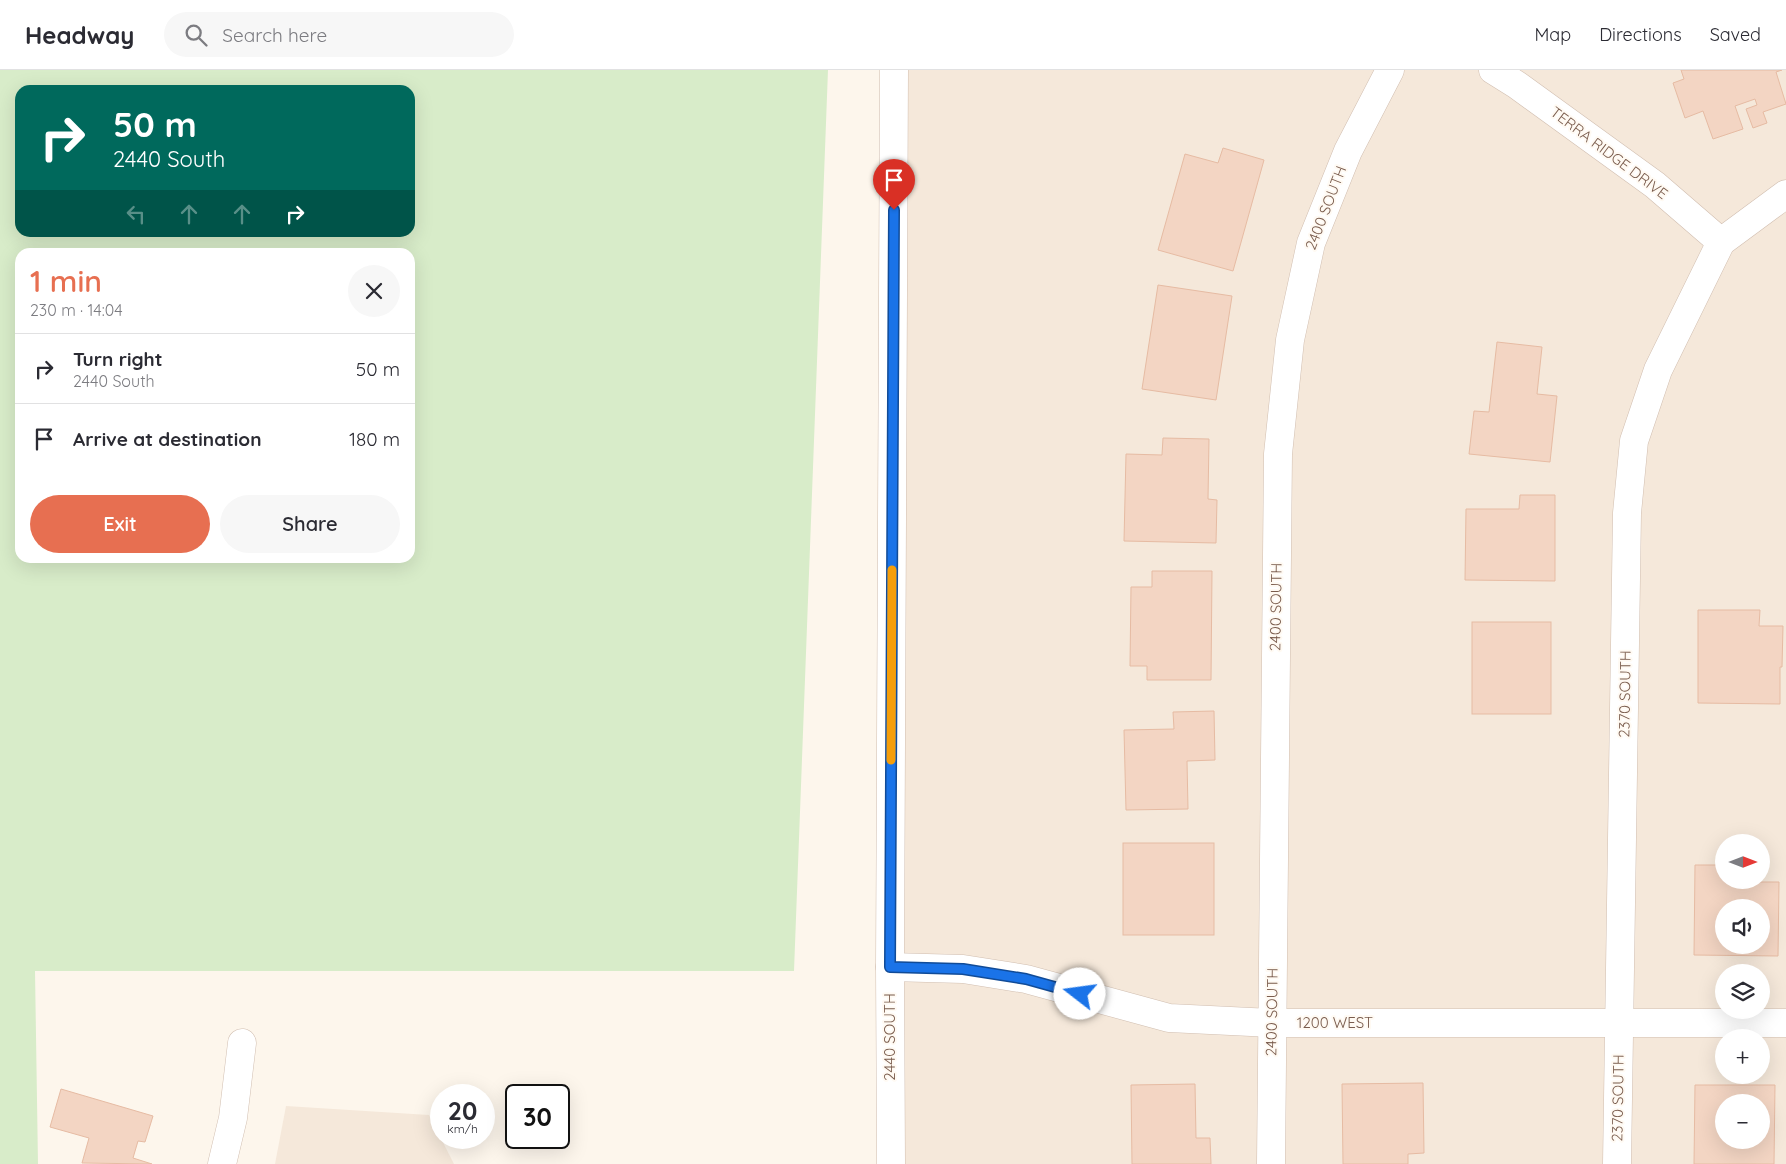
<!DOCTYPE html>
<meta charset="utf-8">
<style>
:root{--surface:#fff;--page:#f7f7f7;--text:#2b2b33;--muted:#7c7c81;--line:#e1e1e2;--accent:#e76f51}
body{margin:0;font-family:Quicksand,sans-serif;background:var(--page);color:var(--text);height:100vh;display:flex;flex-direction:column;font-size:19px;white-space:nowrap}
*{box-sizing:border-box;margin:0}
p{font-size:16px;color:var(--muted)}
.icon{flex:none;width:28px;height:28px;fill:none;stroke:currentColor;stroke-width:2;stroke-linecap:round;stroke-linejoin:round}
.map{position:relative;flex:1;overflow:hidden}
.sheet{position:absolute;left:15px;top:178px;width:400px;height:315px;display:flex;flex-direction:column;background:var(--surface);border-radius:15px;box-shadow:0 5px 20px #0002}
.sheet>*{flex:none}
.guide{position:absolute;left:15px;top:15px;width:400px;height:152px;border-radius:15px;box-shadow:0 5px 20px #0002;background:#00695c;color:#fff;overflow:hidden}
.needle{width:32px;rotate:90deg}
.buttons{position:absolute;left:1715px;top:764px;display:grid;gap:10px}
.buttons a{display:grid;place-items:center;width:55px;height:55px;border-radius:50%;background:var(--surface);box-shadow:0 5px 20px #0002;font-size:25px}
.speed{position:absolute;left:430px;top:1014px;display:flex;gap:10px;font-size:25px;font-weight:700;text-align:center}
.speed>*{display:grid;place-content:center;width:65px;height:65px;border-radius:50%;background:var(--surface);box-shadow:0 5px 20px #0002;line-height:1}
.speed small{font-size:12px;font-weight:400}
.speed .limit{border:2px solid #111;border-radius:8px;background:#fff;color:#111}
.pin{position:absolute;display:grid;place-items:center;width:42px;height:42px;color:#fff;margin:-51px -21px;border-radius:50% 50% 50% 0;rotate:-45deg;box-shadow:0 0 5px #0007}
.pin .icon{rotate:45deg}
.me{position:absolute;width:55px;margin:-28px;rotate:285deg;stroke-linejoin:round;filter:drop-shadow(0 0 4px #0008)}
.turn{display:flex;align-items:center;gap:18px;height:105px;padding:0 15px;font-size:22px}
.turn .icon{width:65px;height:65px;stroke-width:2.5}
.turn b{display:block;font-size:35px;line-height:42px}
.lanes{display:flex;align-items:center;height:48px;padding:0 15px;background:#0003;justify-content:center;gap:25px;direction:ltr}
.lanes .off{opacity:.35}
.round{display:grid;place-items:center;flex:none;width:52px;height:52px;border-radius:26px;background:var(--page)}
.summary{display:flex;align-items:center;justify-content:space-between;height:85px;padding:0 15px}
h1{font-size:30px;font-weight:600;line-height:38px;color:var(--accent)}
.button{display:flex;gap:10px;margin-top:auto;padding:10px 15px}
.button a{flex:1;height:58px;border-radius:30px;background:var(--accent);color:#fff;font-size:20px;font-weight:600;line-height:58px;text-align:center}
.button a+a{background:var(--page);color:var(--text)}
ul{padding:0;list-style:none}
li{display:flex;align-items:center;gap:15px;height:70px;padding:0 15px;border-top:1px solid var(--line)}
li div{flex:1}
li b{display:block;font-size:19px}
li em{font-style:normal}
header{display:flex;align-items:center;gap:30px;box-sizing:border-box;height:70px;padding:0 25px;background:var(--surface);border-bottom:1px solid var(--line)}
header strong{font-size:24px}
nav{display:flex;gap:28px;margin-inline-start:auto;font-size:18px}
.search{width:350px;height:45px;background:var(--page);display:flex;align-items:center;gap:12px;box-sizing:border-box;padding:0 18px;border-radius:28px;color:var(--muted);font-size:19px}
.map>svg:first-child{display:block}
.residential{fill:#f5e8da;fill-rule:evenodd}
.green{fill:#d8ecc9;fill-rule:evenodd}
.building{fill:#f3d5c3;stroke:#e6bba3;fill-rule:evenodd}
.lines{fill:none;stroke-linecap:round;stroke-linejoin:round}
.minor-casing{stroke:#d1beb0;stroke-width:29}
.minor{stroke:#fff;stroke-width:28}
.route-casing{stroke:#114b97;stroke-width:12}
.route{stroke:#1a73e8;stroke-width:9}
.slow{stroke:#f59e0b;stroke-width:9}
.labels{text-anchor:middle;stroke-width:4;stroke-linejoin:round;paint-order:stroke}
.street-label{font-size:15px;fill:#7a5c4d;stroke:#fffaf3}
</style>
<header>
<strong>Headway</strong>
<div class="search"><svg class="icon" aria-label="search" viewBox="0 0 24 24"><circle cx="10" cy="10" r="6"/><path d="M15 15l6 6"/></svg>Search here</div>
<nav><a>Map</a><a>Directions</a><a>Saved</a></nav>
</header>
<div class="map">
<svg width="1786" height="1094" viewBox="0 0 1786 1094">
<rect width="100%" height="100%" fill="#fdf6ec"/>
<g class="residential">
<path d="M895,0H1786V1094H896ZM1724,772H1761V810H1724ZM1724,838H1761V875H1724ZM1724,902H1761V940H1724ZM1724,968H1761V1005H1724ZM1724,1032H1761V1070H1724Z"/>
<polygon points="286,1036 429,1045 454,1094 275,1094"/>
</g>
<path class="green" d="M0,0H828L794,901H35L38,1094H0ZM20,20H410V162H20ZM20,182H410V488H20Z"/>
<g class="building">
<polygon points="1681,0 1782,0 1776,2 1786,34 1763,42 1767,53 1753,58 1746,39 1757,35 1755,29 1735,36 1743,59 1713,69 1703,41 1685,48 1673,13 1684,9"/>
<polygon points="1223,78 1264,90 1233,201 1158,180 1185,84 1218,93"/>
<polygon points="1158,215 1232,226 1216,330 1142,319"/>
<polygon points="1497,272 1542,277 1537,324 1557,326 1550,392 1469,384 1474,341 1489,342"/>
<polygon points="1163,368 1209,369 1208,429 1217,430 1216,473 1124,471 1126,384 1162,385"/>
<polygon points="1520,425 1555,425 1555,511 1465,510 1466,439 1519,439"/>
<polygon points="1152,501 1212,501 1211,610 1147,610 1147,596 1130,596 1131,517 1152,517"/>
<polygon points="1698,540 1760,540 1759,556 1783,556 1782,597 1780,597 1780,634 1698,633"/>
<rect x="1472" y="552" width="79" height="92"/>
<polygon points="1214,641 1215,690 1187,691 1188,739 1126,740 1124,660 1174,659 1173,642"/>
<rect x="1123" y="773" width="91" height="92"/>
<path d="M1695,795H1724V810H1728V812H1779L1778,886L1694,885ZM1724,838H1761V875H1724Z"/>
<polygon points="1423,1013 1424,1083 1408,1084 1408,1094 1343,1094 1342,1014"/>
<polygon points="1195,1014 1196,1068 1210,1068 1211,1094 1132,1094 1131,1015"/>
<path d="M1695,1015H1775L1774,1094H1694ZM1724,1032H1761V1070H1724Z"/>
<polygon points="61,1019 153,1046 145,1072 138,1071 133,1088 152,1094 82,1093 89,1068 50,1057"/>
</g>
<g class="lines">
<defs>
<g id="minor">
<polyline points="1493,0 1517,15 1655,115 1721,172"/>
<polyline points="890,897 963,899 1026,909 1169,948 1272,953 1786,953"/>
<polyline points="222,1094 233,1048 242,973"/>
<polyline points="891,1094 890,897 894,0"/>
<polyline points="1271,1094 1278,384 1290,270 1311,173 1348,81 1390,0"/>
<polyline points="1617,1094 1627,443 1634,371 1658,300 1721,172 1786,124"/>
</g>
</defs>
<use href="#minor" class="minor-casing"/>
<use href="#minor" class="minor"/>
</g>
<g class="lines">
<defs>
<polyline id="route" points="894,140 890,897 963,899 1026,909 1080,924"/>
</defs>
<use href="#route" class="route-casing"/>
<use href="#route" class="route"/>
<polyline class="slow" points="891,690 892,500"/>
</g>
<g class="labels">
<g class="street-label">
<text transform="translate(1609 83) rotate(37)" y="5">TERRA RIDGE DRIVE</text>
<text transform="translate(1326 138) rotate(-69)" y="5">2400 SOUTH</text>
<text transform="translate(1276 537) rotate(-89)" y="5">2400 SOUTH</text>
<text transform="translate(1625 624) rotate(-89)" y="5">2370 SOUTH</text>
<text transform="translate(1272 942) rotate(-89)" y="5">2400 SOUTH</text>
<text x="1335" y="958">1200 WEST</text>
<text transform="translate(890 967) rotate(-90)" y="5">2440 SOUTH</text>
<text transform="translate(1618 1028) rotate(-89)" y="5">2370 SOUTH</text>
</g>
</g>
</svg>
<div class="buttons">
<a><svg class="needle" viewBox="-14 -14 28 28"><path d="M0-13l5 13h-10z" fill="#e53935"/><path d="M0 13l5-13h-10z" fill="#7c7c81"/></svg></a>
<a><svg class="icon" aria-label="sound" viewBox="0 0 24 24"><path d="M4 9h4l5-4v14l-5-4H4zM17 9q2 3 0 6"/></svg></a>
<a><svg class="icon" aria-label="layers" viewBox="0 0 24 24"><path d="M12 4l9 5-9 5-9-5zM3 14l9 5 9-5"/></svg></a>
<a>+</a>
<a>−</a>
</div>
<div class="speed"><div>20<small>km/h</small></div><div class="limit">30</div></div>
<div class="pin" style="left:894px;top:140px;background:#d93025"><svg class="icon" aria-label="arrive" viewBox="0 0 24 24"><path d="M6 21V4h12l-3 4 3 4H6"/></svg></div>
<svg class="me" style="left:1080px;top:924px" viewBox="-20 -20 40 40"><circle r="19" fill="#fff"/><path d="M0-13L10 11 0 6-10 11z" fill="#1a73e8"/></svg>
<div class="guide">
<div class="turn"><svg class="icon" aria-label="right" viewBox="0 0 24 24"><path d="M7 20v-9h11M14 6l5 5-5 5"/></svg><div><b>50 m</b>2440 South</div></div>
<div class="lanes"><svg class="icon off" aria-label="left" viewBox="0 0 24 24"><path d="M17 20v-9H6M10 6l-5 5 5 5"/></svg><svg class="icon off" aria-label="ahead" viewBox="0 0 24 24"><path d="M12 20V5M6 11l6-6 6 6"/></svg><svg class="icon off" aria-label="ahead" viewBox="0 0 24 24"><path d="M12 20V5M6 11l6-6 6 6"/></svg><svg class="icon" aria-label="right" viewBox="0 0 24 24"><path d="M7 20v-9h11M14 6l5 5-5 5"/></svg></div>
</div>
<section class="sheet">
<div class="summary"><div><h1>1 min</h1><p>230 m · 14:04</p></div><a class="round"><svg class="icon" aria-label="close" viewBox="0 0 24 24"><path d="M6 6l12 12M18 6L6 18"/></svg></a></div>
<ul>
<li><svg class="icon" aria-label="right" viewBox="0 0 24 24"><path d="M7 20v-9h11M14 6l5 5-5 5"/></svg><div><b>Turn right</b><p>2440 South</p></div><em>50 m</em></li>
<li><svg class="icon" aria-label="arrive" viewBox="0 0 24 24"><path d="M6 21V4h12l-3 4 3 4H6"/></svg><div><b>Arrive at destination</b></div><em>180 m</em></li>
</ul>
<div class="button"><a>Exit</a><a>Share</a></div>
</section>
</div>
